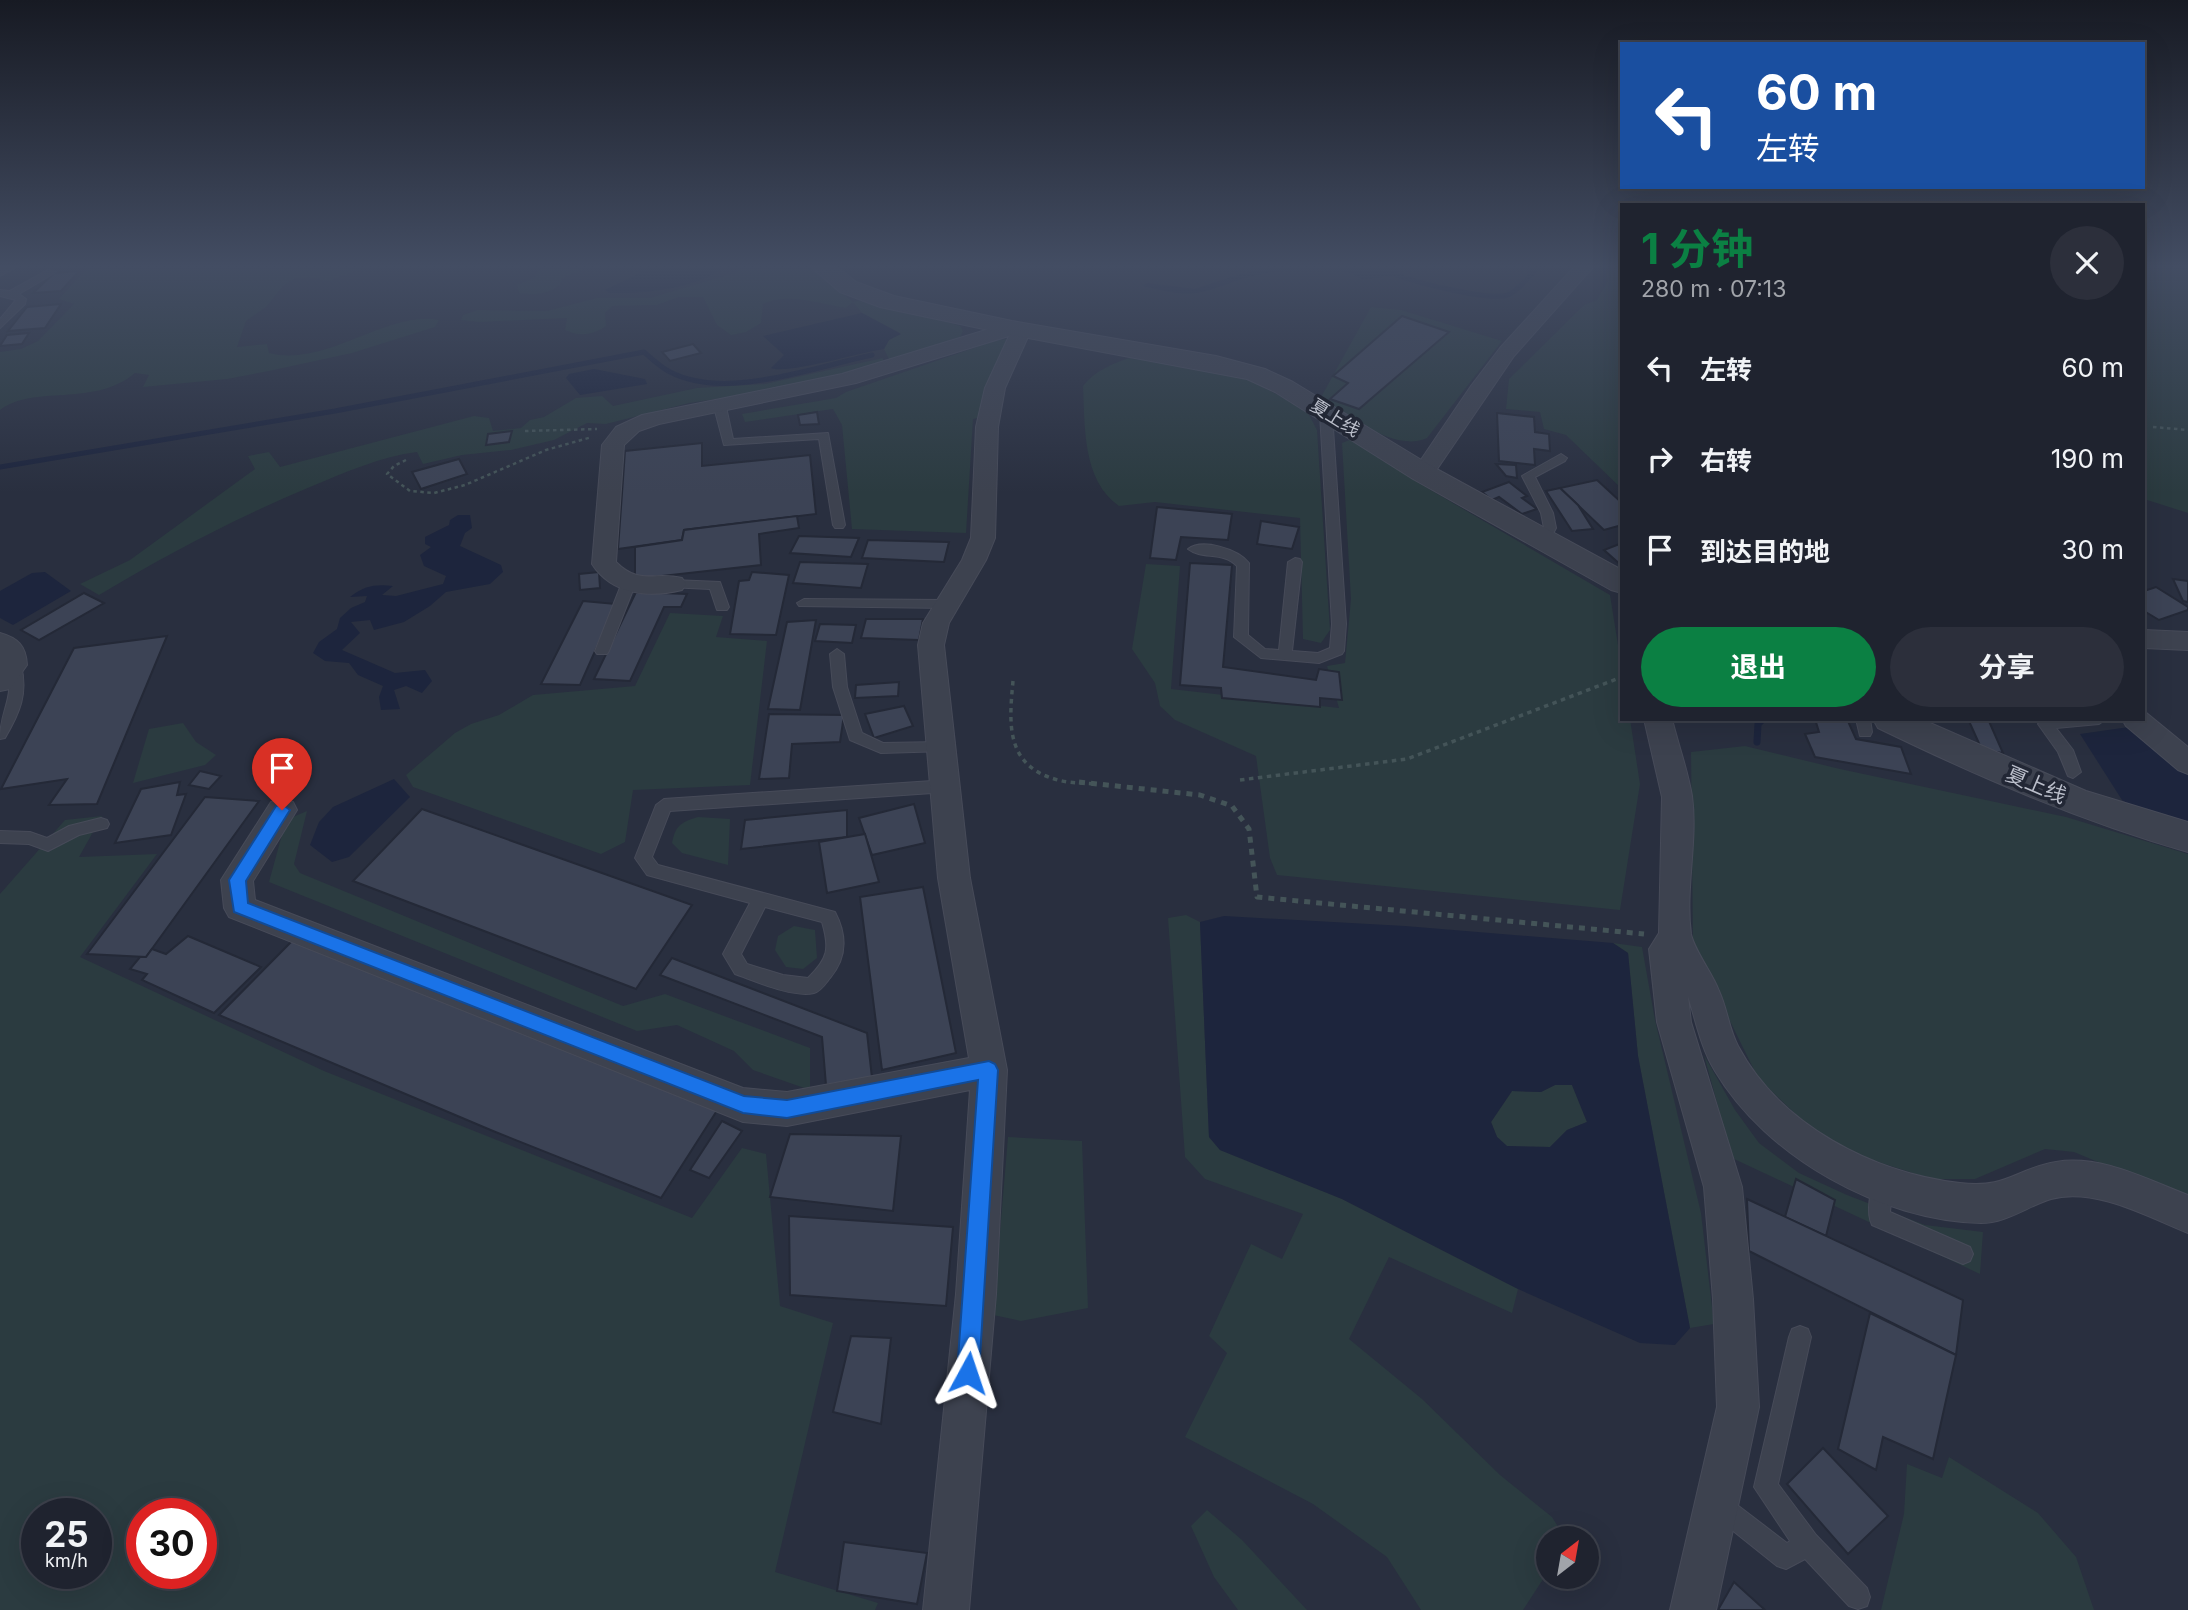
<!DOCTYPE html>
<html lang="zh">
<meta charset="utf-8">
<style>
:root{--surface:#1f232f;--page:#2c2f3b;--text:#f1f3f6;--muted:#a1a4aa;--line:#3c404b;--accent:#0b8043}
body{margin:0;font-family:Inter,"Noto Sans SC",sans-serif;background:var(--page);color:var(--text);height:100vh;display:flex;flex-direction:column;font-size:26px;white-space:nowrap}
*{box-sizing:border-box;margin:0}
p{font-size:23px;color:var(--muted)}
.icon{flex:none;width:38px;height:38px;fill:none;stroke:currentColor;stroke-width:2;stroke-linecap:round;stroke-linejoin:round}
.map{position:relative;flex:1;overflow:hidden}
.sheet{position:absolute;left:1620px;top:203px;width:525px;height:518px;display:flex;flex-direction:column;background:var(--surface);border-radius:0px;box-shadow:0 7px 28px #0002,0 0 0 2px var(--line)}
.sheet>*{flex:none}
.top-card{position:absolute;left:1620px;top:42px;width:525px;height:147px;border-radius:0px;box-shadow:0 7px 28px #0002,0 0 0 2px var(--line);background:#1a4fa0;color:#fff;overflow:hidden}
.needle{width:46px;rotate:31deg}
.controls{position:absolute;left:1536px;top:1526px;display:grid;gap:14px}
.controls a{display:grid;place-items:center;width:63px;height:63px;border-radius:50%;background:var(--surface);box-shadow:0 7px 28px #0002,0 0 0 2px var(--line);font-size:35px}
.speed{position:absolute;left:21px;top:1498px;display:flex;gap:14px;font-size:35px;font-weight:700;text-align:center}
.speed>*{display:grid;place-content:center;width:91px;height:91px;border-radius:50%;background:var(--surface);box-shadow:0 7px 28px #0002,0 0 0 2px var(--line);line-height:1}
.speed small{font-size:18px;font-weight:400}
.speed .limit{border:10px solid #d22;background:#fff;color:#111}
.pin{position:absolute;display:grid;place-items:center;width:60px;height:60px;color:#fff;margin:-72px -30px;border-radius:50% 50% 50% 0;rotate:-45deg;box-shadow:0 0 7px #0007}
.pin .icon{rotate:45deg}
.me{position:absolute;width:77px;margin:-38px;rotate:5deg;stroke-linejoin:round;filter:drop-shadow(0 0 5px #0008)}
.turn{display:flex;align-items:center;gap:24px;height:147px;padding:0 21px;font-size:32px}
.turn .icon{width:91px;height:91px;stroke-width:2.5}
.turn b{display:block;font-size:49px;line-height:60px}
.round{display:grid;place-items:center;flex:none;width:74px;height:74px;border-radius:37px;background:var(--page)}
.head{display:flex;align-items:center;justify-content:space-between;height:119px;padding:0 21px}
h1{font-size:42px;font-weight:700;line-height:52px;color:var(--accent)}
.action{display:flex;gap:14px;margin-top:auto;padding:14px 21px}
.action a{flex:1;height:80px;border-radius:42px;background:var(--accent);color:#fff;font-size:28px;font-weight:700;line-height:80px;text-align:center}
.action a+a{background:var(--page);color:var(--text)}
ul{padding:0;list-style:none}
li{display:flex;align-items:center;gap:21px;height:91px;padding:0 21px}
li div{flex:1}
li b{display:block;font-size:26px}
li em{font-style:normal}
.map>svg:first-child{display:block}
.green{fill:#2b3b40;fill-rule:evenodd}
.water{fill:#1d253d;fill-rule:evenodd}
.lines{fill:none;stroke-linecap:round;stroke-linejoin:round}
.stream-far1{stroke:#1d253d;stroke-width:5}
.stream{stroke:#1d253d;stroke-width:7}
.building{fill:#3c4355;stroke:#242937;stroke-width:2}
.service-casing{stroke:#474b59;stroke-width:2}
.minor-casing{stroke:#474b59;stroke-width:2}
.tertiary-casing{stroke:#474b59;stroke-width:2}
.path-far2{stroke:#445458;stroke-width:2.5;stroke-dasharray:3.5 3.5;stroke-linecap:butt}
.path-far1{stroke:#445458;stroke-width:3.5;stroke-dasharray:4.5 4.5;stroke-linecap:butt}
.path{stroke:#445458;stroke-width:5;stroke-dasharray:6 6;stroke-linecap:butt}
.service{fill:#3d424f;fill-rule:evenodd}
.minor{fill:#3d424f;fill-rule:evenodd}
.tertiary{fill:#3d424f;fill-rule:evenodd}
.route{fill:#1a73e8;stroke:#114b97;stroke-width:2}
.labels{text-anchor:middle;stroke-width:7;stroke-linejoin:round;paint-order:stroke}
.far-street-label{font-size:18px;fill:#babeca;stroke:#222735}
.street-label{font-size:21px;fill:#babeca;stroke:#222735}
</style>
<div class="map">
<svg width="2188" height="1610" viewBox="0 0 2188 1610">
<rect width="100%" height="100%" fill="#292f3f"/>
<g class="green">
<path d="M88,267H367L328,281L309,277L294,279L283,286L266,307L246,321L237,347L267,344L269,353C326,368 387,310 439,320L435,327L352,353L269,371L227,379L143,387L149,375L135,373C93,408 34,384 0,410V352L21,349L38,341L74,304L59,299Z"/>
<path d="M541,267H589L562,278L560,285C547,295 535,295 519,293L517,285L535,277Z"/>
<path d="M744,267H810L853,302L862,300L951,323L960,326L963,331L960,337L890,361L884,349L889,340L900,333L862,313L853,302L846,308C819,304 788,292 763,304L761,323L746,332L731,335L717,325L703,297H679L657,305L612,306L605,313L606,326C593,335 580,337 565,330L567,318L479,322L461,320L463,315L478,310L547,311L597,298H650L731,274Z"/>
<polygon points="1612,267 1622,267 1622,489 1566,435 1544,429 1540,412 1506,409 1509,379 1584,305 1597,300 1608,281 1606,273"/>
<polygon points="2144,267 2188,267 2188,513 2144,499"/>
<path d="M1371,307L1401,310L1502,341L1427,438C1396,453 1348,415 1320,399Z"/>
<polygon points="1007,339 985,387 978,418 973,419 966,533 852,529 842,425 833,409 745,422 742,414 836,398 846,392 997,340"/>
<path d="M1132,357L1243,377L1306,409L1317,430L1330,630L1321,643L1303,639L1300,518L1155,502L1119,506C1082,480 1085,426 1083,386C1094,371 1114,363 1132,357Z"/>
<path d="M883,358V363L777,390L689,403L606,424L587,423L554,440L511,450L462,455L423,464L417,452C379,457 344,473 310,487C236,518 167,554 99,595L80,584L130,560L255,469L248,456L269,452L280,467L474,416L489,418L493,431L521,428L530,420L544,417L576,398L602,396L613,406L697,388L765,384Z"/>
<polygon points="1352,439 1417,482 1610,595 1622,670 1622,719 1630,719 1640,784 1620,910 1277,875 1270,858 1256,756 1175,720 1160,706 1155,683 1132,649 1146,564 1180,566 1171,689 1339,708 1327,666 1345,663 1351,599 1342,443"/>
<polygon points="670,613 723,616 716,637 767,641 750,785 633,790 625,842 601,854 413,787 406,775 455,733 471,724 499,715 533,695 635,686"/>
<polygon points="183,723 196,742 216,755 205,765 133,783 149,729"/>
<polygon points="1745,746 1840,769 2066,817 2188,854 2188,1200 2074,1152 2045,1149 1975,1179 1931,1179 1863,1157 1818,1136 1758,1078 1693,946 1691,752"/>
<polygon points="307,811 294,864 300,873 623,1006 665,994 810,1048 810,1090 753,1070 734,1051 677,1025 637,1031 269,882 286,820"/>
<path d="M102,816L79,857L157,854L80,957L324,1071L692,1218L742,1148L766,1154L780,1306L833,1323L775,1572L878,1603L875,1610H0V894L65,820ZM37,1514H96V1573H37ZM142,1514H201V1573H142Z"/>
<path d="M698,817L730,819L728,865L682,853L672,843C675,826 681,822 698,817Z"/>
<polygon points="1186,915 1200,922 1209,1137 1220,1150 1342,1199 1518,1289 1512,1313 1389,1257 1349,1339 1422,1399 1500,1475 1552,1517 1565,1538 1549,1538 1549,1570 1523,1610 1421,1610 1387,1557 1313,1504 1185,1437 1227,1353 1209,1336 1251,1244 1282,1259 1303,1214 1205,1179 1185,1157 1168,918"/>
<polygon points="794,926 815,930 817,958 803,969 786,967 775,950 778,936"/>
<polygon points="1613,943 1642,947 1655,1020 1701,1213 1714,1324 1690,1328 1638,1056 1628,953"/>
<polygon points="1704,1055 1735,1110 1759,1143 1799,1173 1847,1195 1925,1225 1983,1232 1980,1274 1732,1158"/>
<polygon points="1555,1085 1572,1085 1587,1122 1567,1130 1550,1147 1507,1146 1497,1137 1491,1122 1512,1091 1541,1092"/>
<polygon points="1008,1137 1082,1141 1088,1308 1021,1321 993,1315"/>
<polygon points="1949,1457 2038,1513 2076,1557 2094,1610 1881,1610 1904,1514 1907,1464 1942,1478"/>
<polygon points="1207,1510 1242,1540 1307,1610 1238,1610 1214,1577 1191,1526"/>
</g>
<g class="water">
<path d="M643,267H722C700,289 639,294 609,293L605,290L640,273Z"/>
<path d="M1273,267L1399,269L1396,275L1362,280C1343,261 1278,269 1253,276C1234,280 1216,290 1196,293C1179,295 1160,290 1143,286L1147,283L1195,289L1234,276Z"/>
<path d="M862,313L901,334L889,340L884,349C863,352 784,375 771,368L784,355L763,336Z"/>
<polygon points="594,369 645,379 647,384 580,395 566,378 569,374"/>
<path d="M458,515H470L472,528L465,533L460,546L501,565L503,572L490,584L446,592L430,606L404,622L374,630L370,620L351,622L360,633L342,650L395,673L425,670L432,681L422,693L406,686L394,690L400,709L381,710L379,697L383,686L358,675L349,663L325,661L313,653L319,642L337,629L340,618L351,608L365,602L367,596L350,597C364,586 375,584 393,586L382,595L396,596L443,584L446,576L424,566L420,555L431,547L425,544V537L449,525L450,520Z"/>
<polygon points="45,572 71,591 13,625 0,618 0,591 32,573"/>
<polygon points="2129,727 2188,775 2188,826 2133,807 2122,800 2080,734"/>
<polygon points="394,779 410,797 349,857 332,862 310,845 319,822 333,807"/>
<path d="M1224,916L1405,926L1613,943L1628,953L1638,1056L1690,1328L1675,1345L1640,1343L1518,1289L1342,1199L1220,1150L1209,1137L1200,922ZM1555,1085H1572L1587,1122L1567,1130L1550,1147L1507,1146L1497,1137L1491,1122L1512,1091L1541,1092Z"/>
</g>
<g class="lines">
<g class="stream-far1">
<path d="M1396,275C1416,282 1493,303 1510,294C1520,289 1530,275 1538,267"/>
<path d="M0,467L335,411L644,352C652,359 660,367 670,372C726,401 814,367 872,355"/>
</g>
<polyline class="stream" points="1757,742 1758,724 1763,719"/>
</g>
<g class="building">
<polygon points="79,271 61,291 33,293 54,273"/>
<polygon points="61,304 45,328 8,331 27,307"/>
<polygon points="1402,316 1449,332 1359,409 1330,399 1348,383 1333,376"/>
<polygon points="29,333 22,344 0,346 7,335"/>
<polygon points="693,344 701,353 670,361 662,352"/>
<polygon points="817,412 819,424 800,425 798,415"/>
<polygon points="1497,413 1534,417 1535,432 1549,434 1550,451 1534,449 1535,465 1499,461"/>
<polygon points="512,431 509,442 486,445 488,434"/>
<polygon points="702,443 702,466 810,455 816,514 684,530 682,540 618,549 625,451"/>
<polygon points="459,459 467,474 421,489 412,472"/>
<polygon points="1496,464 1516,465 1517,478 1506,476"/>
<polygon points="1597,480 1622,503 1622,525 1604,530 1560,488"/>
<polygon points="1509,482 1527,496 1522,498 1537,509 1522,514 1499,497 1492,500 1482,492"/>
<polygon points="1560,488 1578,505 1593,529 1572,531 1546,491"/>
<polygon points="1157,507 1232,514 1228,540 1181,537 1176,560 1150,558"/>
<polygon points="797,516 799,528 759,534 761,565 635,579 635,547 682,540 684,530"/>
<polygon points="1261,521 1299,527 1292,549 1257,544"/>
<polygon points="799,536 859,538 851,557 790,553"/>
<polygon points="868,540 949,542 944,562 862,558"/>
<polygon points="1622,543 1622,566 1604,550"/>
<polygon points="800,562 868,564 861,588 793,583"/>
<polygon points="1190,563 1232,565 1223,667 1316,680 1319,669 1339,672 1342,700 1320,698 1320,707 1222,698 1221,688 1180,685"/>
<polygon points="599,572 600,588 580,590 579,574"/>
<polygon points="752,572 789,575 776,635 730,634 739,581 749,580"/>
<polygon points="2173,579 2188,581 2188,602 2183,601"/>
<polygon points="2156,587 2188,607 2188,610 2159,620 2144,611 2144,591"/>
<polygon points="636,592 687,594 681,607 664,607 630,681 594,679"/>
<polygon points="84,593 104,603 39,640 21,630"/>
<polygon points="583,601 616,604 580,685 541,684"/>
<polygon points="866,619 923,619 919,640 861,638"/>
<polygon points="816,620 800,710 768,709 787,622"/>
<polygon points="820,624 856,625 852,643 815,641"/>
<polygon points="167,636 97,804 49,805 67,779 1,789 74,648"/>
<polygon points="899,682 898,696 855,698 856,685"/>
<polygon points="904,706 913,726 874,738 865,714"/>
<polygon points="769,714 844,715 840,742 792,744 789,778 759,779"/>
<polygon points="1815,719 1847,719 1856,739 1901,747 1911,774 1815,757 1805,734 1819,732"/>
<polygon points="1968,719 1988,719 2003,753 1982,750"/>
<polygon points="200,771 221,776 209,789 189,785"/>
<polygon points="180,782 177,795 186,794 171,835 115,843 141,789"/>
<polygon points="205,797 259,801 146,957 87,954"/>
<polygon points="914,804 925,843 872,855 859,818"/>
<polygon points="422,809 692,905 636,989 353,881"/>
<polygon points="847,810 847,837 741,849 745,820"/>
<polygon points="865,834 879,882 827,893 819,842"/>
<polygon points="923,887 956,1053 882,1070 860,897"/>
<polygon points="188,936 261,967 214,1013 142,980 147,974 130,969 140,957 146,957 152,949 166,954"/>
<polygon points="292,941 718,1109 661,1198 493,1131 219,1015"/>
<polygon points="672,958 867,1033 872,1078 826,1085 822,1037 660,975"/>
<polygon points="722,1121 742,1131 709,1178 690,1170"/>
<polygon points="790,1134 901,1136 893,1211 770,1197"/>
<polygon points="1796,1179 1835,1200 1826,1236 1785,1217"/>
<polygon points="1747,1199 1963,1300 1956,1355 1749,1251"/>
<polygon points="789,1216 953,1227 946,1306 790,1295"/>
<polygon points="1870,1313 1956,1355 1933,1459 1883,1437 1876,1470 1838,1449"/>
<polygon points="851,1336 891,1338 881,1424 833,1412"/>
<polygon points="1823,1448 1888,1516 1848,1554 1787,1484"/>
<polygon points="844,1542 927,1553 917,1604 837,1591"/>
<polygon points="1734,1582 1765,1610 1718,1610"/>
</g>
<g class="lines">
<defs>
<g id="service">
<polygon points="48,270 56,272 19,294 26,299 25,304 0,328 0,319 16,300 0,296 0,290 10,291"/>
<polygon points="720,404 726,407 733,439 828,433 845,525 843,528 835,528 833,525 819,439 724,445 714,407"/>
<path d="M1326,410L1332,413L1346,624L1344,651L1342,654L1319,663L1261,658L1234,637L1237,566C1223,551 1202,560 1188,549C1202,538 1238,549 1249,563L1248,635L1265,649L1279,650L1288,562L1295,558L1300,559L1302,562L1292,651L1318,653L1330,648L1332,624L1320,413Z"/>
<polygon points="1561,454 1567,458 1565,461 1535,477 1553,513 1556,528 1548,543 1543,544 1537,540 1544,528 1541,513 1522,476"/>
<polygon points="673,580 720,582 729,607 727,610 717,610 710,589 668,587 666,584"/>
<polygon points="628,581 635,585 609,651 607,654 597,654 595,651 621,585"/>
<polygon points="804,599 946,600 953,604 946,608 799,606 797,603"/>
<polygon points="837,649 844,654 847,687 862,733 883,743 941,742 946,743 949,747 946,751 881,753 850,740 833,687 830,654"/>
<path d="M14,660L21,665C28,694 20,712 5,738L0,739C0,708 15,701 7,665Z"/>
<polygon points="1856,719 1870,719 1872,732 1870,736 1860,736"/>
<polygon points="2106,719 2099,724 2056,728 2073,750 2081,772 2073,778 2068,776 2058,752 2038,724 2043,719"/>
<path d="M947,780L955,786L947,792L670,811L652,857L658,865L835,912C847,935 847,958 830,978C826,983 821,991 814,993C793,998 755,981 735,974L723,954L750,903L647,875L635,858L656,805L664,799ZM765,907L822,922C830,949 828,958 808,978L783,975L747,964L741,954Z"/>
<polygon points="101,818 107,820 109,824 107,828 79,835 48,851 29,844 0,843 0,831 30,832 47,838 69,826"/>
<path d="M1883,1174L1890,1177L1893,1184L1890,1212L1970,1247L1973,1254L1970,1261L1963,1264L1872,1225C1866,1212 1870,1190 1876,1177Z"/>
<polygon points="1800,1326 1808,1329 1811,1337 1778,1484 1816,1535 1867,1588 1870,1597 1867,1606 1858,1609 1849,1606 1805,1559 1786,1569 1777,1566 1712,1514 1708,1506 1712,1498 1720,1494 1728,1498 1787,1543 1790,1541 1754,1487 1789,1337 1792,1329"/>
</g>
<g id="minor">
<polygon points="0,267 16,267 0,276"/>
<polygon points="1574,267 1593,267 1514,356 1431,478 1415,478 1412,473 1471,386 1500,348"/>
<path d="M1012,322L1028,326L1031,330L1005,388L998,427L995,538L986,560L949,623L944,645L970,878L1007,1070L996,1294L969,1610H923L956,1294L970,1090L787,1126L743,1122L229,917L224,908L221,880L271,802L282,799L293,802L297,810L253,881L255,900L743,1088L787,1092L969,1058L938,878L918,645L923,623L962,560L971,538L976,427L985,388L1009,336L856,383L659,424L639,431L624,445L616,562C640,586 654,571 682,578L686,584L682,590C649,598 612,595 592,564L602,445L616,427L642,415L842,374Z"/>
<polygon points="2144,630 2188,632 2188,650 2144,648"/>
<path d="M0,633C18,638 26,646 27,665L10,689L0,691Z"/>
<polygon points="2144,711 2188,747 2188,774 2178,770 2126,726 2122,719 2144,719"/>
<path d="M1644,719H1672C1678,744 1688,771 1692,796C1698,841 1685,889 1691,934C1694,950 1713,974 1719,991C1727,1008 1729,1029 1738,1046C1780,1125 1873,1173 1960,1183C2007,1189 2015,1169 2056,1162C2100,1154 2148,1180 2188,1195V1233C2148,1217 2095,1187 2051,1199C2028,1206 2006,1223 1981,1223C1881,1221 1766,1157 1715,1071C1701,1048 1696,1022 1688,996L1691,1022L1742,1187L1753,1299L1759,1407L1716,1610H1670L1717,1407L1713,1299L1704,1187L1657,1022L1649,949L1659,933L1662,797Z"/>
</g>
<g id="tertiary">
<polygon points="811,267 837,267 856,282 894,296 1012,321 1216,356 1265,369 1293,382 1433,467 1622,570 1622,593 1611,590 1413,479 1275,392 1247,379 1012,335 880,307 840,292"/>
<path d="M1873,719H1921L2086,791L2188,822V852C2080,821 1979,777 1878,728Z"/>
</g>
</defs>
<use href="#service" class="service-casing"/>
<use href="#minor" class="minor-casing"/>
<use href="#tertiary" class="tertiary-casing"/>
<g class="path-far2">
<polyline points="2153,427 2188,430"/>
<polyline points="525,431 597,429"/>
<polyline points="406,460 394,466 387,474 410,491 434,493 465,485 546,450 592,437"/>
</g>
<g class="path-far1">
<path d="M1013,681C1009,724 1005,766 1058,780C1069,783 1084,783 1096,784"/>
<polyline points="1240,780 1407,759 1622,677"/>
</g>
<polyline class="path" points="1079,782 1200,795 1232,806 1249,829 1257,897 1644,934"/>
<use href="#service" class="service"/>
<use href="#minor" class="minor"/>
<use href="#tertiary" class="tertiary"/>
</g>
<linearGradient id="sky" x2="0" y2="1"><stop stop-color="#171a23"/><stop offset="0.54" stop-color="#434d63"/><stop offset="1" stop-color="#434d63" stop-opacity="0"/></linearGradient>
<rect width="2188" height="493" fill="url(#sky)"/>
<polygon class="route" points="282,804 290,810 246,881 248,903 744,1096 787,1100 989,1061 995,1064 998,1070 979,1373 976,1381 968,1384 960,1381 957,1373 978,1080 787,1118 743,1113 234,912 229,880 276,806"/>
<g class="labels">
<g class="far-street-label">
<text transform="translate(1335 418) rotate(32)" y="6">夏上线</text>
</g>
<g class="street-label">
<text transform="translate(2036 785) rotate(23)" y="7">夏上线</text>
</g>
</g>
</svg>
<div class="controls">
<a><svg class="needle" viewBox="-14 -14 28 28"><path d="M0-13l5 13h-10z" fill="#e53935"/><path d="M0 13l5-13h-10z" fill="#a1a4aa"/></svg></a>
</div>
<div class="speed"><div>25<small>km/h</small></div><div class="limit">30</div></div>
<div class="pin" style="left:282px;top:810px;background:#d93025"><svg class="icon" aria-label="arrive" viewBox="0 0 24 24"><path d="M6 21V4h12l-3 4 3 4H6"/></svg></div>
<svg class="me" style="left:968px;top:1373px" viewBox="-20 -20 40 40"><path d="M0-17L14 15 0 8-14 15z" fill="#1a73e8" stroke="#fff" stroke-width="4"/></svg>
<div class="top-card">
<div class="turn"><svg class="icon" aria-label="left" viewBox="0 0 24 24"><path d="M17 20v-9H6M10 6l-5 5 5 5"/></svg><div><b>60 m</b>左转</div></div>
</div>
<section class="sheet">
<div class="head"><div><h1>1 分钟</h1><p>280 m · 07:13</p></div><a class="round"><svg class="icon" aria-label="close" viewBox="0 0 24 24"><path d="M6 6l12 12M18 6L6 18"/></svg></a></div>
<ul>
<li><svg class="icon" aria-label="left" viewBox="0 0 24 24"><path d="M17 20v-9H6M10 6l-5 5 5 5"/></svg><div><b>左转</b></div><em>60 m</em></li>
<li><svg class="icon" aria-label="right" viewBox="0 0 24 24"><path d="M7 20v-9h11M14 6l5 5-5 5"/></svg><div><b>右转</b></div><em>190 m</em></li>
<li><svg class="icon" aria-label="arrive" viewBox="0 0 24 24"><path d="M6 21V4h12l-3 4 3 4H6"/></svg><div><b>到达目的地</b></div><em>30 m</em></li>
</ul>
<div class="action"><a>退出</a><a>分享</a></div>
</section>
</div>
